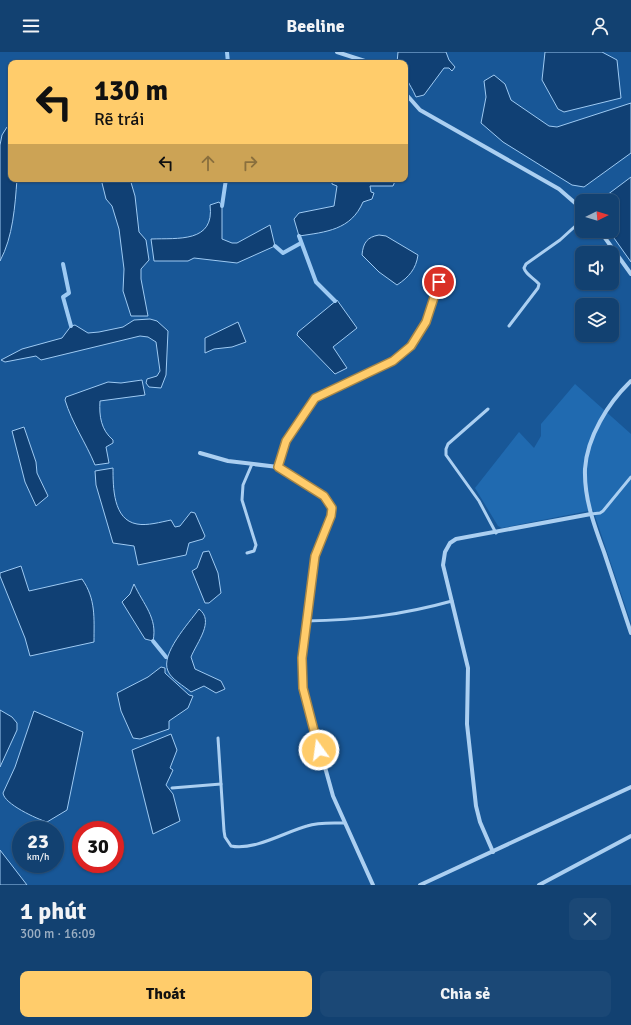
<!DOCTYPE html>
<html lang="vi">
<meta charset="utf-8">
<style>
:root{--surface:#124171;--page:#1b4876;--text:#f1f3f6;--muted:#9cafc3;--line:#315a84;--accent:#ffcc6b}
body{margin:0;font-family:Signika,sans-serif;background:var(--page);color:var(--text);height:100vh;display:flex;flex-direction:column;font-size:15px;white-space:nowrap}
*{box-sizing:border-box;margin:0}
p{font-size:13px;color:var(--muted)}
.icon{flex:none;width:22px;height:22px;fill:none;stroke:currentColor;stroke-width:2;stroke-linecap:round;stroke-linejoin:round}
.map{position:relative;height:833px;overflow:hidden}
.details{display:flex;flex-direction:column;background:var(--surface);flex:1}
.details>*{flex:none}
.top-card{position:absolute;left:8px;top:8px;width:400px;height:122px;border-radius:8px;box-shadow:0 1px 3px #0004,0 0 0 1px var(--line);background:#ffcc6b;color:#111;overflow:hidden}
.needle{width:26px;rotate:85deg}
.buttons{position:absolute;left:575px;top:142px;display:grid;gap:8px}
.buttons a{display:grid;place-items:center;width:44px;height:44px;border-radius:8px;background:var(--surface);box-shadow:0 1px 3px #0004,0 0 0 1px var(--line);font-size:20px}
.speed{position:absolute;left:12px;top:769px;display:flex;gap:8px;font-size:20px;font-weight:700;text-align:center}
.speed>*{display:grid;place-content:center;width:52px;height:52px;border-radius:50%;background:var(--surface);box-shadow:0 1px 3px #0004,0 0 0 1px var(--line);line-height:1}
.speed small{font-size:10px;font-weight:400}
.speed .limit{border:6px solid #d22;background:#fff;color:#111}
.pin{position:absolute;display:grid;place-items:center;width:34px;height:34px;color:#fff;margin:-17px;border:2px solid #fff;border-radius:50%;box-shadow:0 1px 4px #0007}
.me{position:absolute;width:44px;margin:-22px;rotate:346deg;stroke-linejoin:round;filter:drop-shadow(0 0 3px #0008)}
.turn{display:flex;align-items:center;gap:14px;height:84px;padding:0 20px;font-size:18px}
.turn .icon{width:52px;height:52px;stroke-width:2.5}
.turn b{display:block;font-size:28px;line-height:34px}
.lanes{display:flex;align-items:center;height:38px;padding:0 20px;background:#0003;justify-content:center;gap:20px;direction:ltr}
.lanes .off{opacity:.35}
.round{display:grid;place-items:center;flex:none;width:42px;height:42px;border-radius:8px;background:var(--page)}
.head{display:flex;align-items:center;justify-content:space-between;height:68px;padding:0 20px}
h1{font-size:24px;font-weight:700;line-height:30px}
.button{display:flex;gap:8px;margin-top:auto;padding:8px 20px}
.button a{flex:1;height:46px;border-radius:8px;background:var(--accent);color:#111;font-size:16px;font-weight:700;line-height:46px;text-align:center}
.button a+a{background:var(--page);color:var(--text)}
header{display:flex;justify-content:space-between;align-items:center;height:52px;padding:0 20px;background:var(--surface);font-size:18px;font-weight:700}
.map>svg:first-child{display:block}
.green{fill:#206ab0}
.water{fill:#104074;stroke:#9ecaf3}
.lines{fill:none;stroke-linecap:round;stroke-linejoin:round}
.stream{stroke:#9ecaf3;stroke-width:4}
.service{stroke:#abcff1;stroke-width:3}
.minor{stroke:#abcff1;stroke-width:4}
.route-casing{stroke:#a68546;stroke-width:10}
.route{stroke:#ffcc6b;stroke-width:7}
</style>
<header><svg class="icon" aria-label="menu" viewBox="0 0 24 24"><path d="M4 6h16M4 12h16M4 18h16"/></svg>Beeline<svg class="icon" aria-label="person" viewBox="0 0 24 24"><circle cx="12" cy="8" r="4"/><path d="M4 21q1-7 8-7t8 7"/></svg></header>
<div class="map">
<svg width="631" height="833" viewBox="0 0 631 833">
<rect width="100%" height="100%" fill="#185797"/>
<polygon class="green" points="575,332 631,382 631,571 593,458 502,476 498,474 475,436 519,380 534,396 541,384 541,372"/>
<g class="water">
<path d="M398,0H446L449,8L455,15L452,19L449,16H444L424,43L416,45C409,29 405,30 405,11H397Z"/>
<polygon points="545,0 602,0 617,8 621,46 564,60 558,57 542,28"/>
<polygon points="494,23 505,32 511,48 549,74 557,75 631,51 631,101 584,135 572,133 503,90 481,71 486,45 484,29"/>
<path d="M11,73V127H17C15,154 13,185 0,209V93L2,83L7,75Z"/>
<polygon points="631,125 631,210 609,179 612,179 612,149 599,149"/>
<polygon points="101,127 130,127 135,144 139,180 146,188 149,208 141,217 141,227 148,264 131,264 123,239 124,217 119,177 112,154 106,147"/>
<path d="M332,127H396L393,134H370L371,140L374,141L372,147L363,150C351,178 326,180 299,184L294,167L299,161L334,154L337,134L332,132Z"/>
<path d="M219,150L222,154V187L232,191H237L270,173L275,194L237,211L194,206L188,209H154L151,187C178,186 215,191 210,153Z"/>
<path d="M379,183L386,184L418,203C416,217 409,225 397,233L379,220L362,203C363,191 367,185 379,183Z"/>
<polygon points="337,248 357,276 333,295 347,316 335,322 297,283 298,280"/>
<polygon points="150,267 157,269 168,279 166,323 161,336 149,335 146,331 147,327 157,324 160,319 156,290 148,285 140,284 41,308 36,304 5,310 1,308 22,297 62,286 71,274 75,273 88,281 99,280 123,275 134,268"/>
<polygon points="238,270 246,290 232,295 214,297 205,301 205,286"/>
<path d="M142,328L145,343L100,349C99,364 101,378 113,388V391L106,395L109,411L95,413C86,391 72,371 65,348L66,345L108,330L121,331Z"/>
<polygon points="24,375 36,410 37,421 48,444 36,454 25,430 12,379"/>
<path d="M113,416C113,435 113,468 137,472C147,474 161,470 171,468L175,475L180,474L191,460L195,461L205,484L203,487L189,491L186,503L138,513L134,494L113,491L96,433L95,419Z"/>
<polygon points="209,499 218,521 221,541 209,551 205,551 192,519 197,516 203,500"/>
<path d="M21,514L29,539L82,527C96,547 94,566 94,590L30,604L25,586L0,524V521Z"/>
<path d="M134,532C143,552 158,566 153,589L145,587L122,550L130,542Z"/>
<path d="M199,557C215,569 197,590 191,605L195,617L221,629L225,637L216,641L204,634L191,640C184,634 171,627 168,619C160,602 189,571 199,557Z"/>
<polygon points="161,615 165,616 165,621 189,643 193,644 188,656 169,669 169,677 140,687 133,686 121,659 117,641 148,625"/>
<polygon points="0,658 12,665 17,671 17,678 0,715"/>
<path d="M34,659L83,680L67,758L47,770C37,767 4,752 3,741L15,715Z"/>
<polygon points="171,682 177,698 170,716 173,718 166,733 173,742 180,769 153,782 132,698"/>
<polygon points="0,798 27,833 0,833"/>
</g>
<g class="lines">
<g class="stream">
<polyline points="227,0 228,11"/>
<polyline points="222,154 226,127"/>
<polyline points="299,184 316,230 335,249"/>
<polyline points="275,194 283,201 301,191"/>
<polyline points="63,212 69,241 63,245 71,274"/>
<polyline points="153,589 166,605"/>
</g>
<g class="service">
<path d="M509,274L538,236L539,232C534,226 526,223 524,216L526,212L560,188L582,168"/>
<polyline points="488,357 448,392 446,397 446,403 479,449 496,481"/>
<polyline points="278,415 286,389 315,346 393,309 411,294 426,269 444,217"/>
<polyline points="591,462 600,461 603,459 631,425"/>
<polyline points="247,501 254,499 256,493 242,448 243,433 252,412"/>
<path d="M306,569C358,568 402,563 452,549"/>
<path d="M218,686L224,779L225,785L231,794C254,799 285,780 307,774C318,770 332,771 344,771"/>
<polyline points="172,736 221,732"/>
</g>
<g class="minor">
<polyline points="337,0 371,11"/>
<polyline points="405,41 420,58 559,137 582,157"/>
<polyline points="600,179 631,222"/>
<path d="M631,329C608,351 587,385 585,417C584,446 594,473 604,500C613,527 622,554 631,581"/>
<polyline points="200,401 228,409 278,415 324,444 332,456 331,464 318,495 313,515 301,606 303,636 333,744 373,833"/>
<polyline points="493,800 480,770 476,754 467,672 468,616 443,513 445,500 450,491 456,487 591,462"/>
<polyline points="420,833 631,735"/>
<polyline points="539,833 631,784"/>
</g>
</g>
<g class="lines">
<defs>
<polyline id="route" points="319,698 303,636 302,606 315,504 331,464 332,456 324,444 278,415 286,389 315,346 393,309 411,294 426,270 439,230"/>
</defs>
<use href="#route" class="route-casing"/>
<use href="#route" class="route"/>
</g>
</svg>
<div class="buttons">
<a><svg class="needle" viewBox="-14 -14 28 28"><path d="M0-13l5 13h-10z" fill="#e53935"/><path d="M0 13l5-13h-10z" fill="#9cafc3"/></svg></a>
<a><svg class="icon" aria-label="sound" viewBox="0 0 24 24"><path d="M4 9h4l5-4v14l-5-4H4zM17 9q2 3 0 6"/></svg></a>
<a><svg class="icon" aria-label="layers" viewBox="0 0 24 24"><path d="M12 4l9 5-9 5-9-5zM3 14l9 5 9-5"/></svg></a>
</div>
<div class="speed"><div>23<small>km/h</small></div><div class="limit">30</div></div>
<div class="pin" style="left:439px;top:230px;background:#d93025"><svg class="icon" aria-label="arrive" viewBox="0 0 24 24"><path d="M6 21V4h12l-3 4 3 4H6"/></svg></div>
<svg class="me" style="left:319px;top:698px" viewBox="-20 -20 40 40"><circle r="17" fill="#ffcc6b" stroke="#fff" stroke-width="3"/><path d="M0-11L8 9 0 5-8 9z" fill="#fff"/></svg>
<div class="top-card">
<div class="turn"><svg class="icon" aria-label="left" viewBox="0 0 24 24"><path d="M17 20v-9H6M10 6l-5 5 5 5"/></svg><div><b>130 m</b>Rẽ trái</div></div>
<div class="lanes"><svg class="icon" aria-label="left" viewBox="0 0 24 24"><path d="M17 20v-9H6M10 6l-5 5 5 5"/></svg><svg class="icon off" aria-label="ahead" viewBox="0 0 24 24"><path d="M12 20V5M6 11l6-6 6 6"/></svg><svg class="icon off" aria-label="right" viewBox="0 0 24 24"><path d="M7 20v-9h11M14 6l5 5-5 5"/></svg></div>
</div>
</div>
<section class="details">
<div class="head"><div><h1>1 phút</h1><p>300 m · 16:09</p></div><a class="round"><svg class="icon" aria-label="close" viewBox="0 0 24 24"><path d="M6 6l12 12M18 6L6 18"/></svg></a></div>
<div class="button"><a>Thoát</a><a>Chia sẻ</a></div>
</section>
